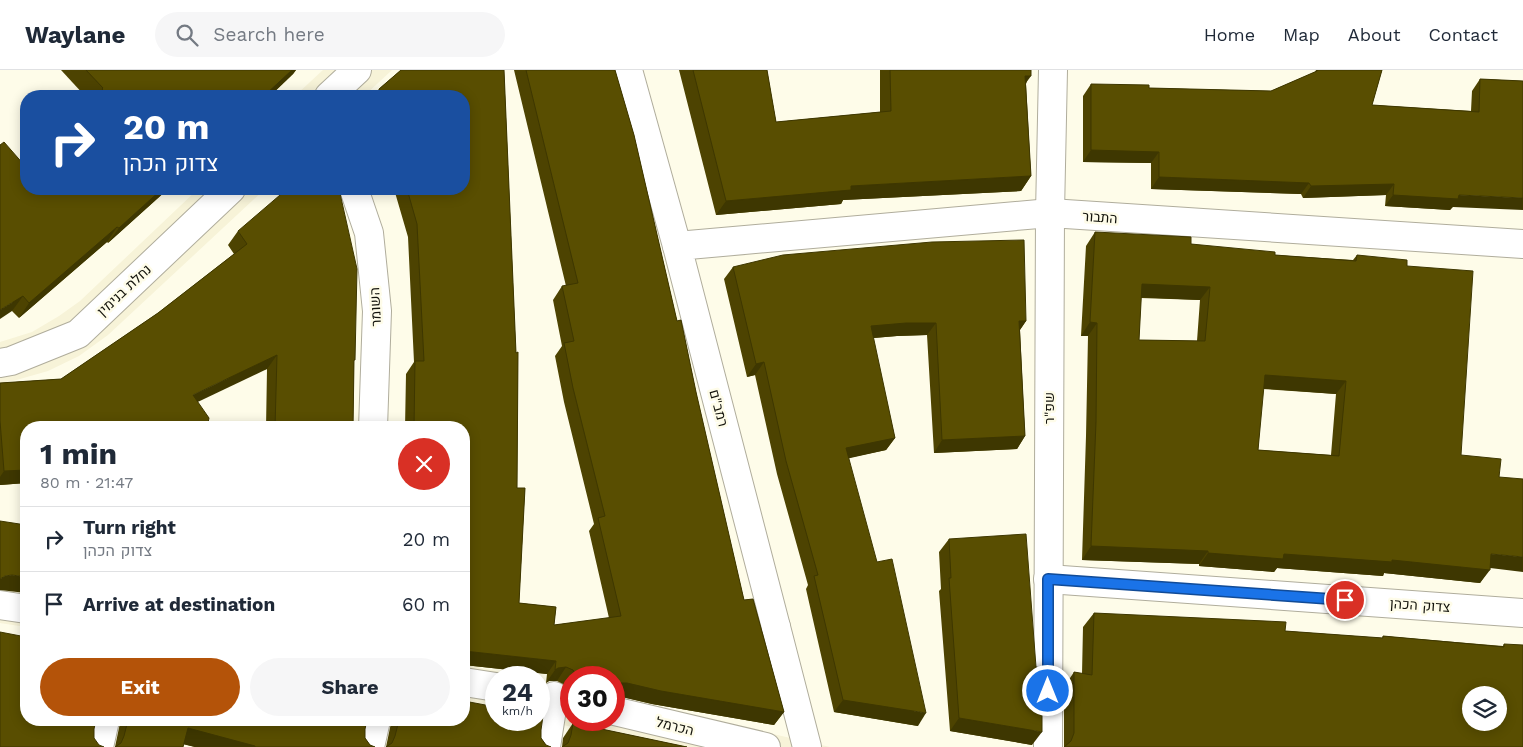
<!DOCTYPE html>
<meta charset="utf-8">
<style>
:root{--surface:#fff;--page:#f6f6f7;--text:#1f2937;--muted:#747a83;--line:#e0e1e3;--accent:#b45309}
body{margin:0;font-family:"Work Sans",Heebo,sans-serif;background:var(--page);color:var(--text);height:100vh;display:flex;flex-direction:column;font-size:19px;white-space:nowrap}
*{box-sizing:border-box;margin:0}
p{font-size:16px;color:var(--muted)}
.icon{flex:none;width:28px;height:28px;fill:none;stroke:currentColor;stroke-width:2;stroke-linecap:round;stroke-linejoin:round}
.map{position:relative;flex:1;overflow:hidden}
.details{position:absolute;left:20px;top:351px;width:450px;height:305px;display:flex;flex-direction:column;background:var(--surface);border-radius:20px;box-shadow:0 2px 12px #0003}
.details>*{flex:none}
.guide{position:absolute;left:20px;top:20px;width:450px;height:105px;border-radius:20px;box-shadow:0 2px 12px #0003;background:#1a4fa0;color:#fff;overflow:hidden}
.controls{position:absolute;left:1462px;top:616px;display:grid;gap:10px}
.controls a{display:grid;place-items:center;width:45px;height:45px;border-radius:50%;background:var(--surface);box-shadow:0 2px 12px #0003;font-size:25px}
.speed{position:absolute;left:485px;top:596px;display:flex;gap:10px;font-size:25px;font-weight:700;text-align:center}
.speed>*{display:grid;place-content:center;width:65px;height:65px;border-radius:50%;background:var(--surface);box-shadow:0 2px 12px #0003;line-height:1}
.speed small{font-size:12px;font-weight:400}
.speed .limit{border:8px solid #d22;background:#fff;color:#111}
.pin{position:absolute;display:grid;place-items:center;width:42px;height:42px;color:#fff;margin:-21px;border:2px solid #fff;border-radius:50%;box-shadow:0 1px 5px #0007}
.me{position:absolute;width:55px;margin:-28px;rotate:0deg;stroke-linejoin:round;filter:drop-shadow(0 0 4px #0008)}
.turn{display:flex;align-items:center;gap:18px;height:105px;padding:0 20px;font-size:22px}
.turn .icon{width:65px;height:65px;stroke-width:2.5}
.turn b{display:block;font-size:35px;line-height:42px}
.round{display:grid;place-items:center;flex:none;width:52px;height:52px;border-radius:26px;background:var(--page)}
.head{display:flex;align-items:center;justify-content:space-between;height:85px;padding:0 20px}
h1{font-size:30px;font-weight:700;line-height:38px}
.action{display:flex;gap:10px;margin-top:auto;padding:10px 20px}
.action a{flex:1;height:58px;border-radius:30px;background:var(--accent);color:#fff;font-size:20px;font-weight:700;line-height:58px;text-align:center}
.action a+a{background:var(--page);color:var(--text)}
ul{padding:0;list-style:none}
li{display:flex;align-items:center;gap:15px;height:65px;padding:0 20px;border-top:1px solid var(--line)}
li div{flex:1}
li b{display:block;font-size:19px}
li em{font-style:normal}
header{display:flex;align-items:center;gap:30px;box-sizing:border-box;height:70px;padding:0 25px;background:var(--surface);border-bottom:1px solid var(--line)}
header strong{font-size:24px}
nav{display:flex;gap:28px;margin-inline-start:auto;font-size:18px}
.search{width:350px;height:45px;background:var(--page);display:flex;align-items:center;gap:12px;box-sizing:border-box;padding:0 18px;border-radius:28px;color:var(--muted);font-size:19px}
.map>svg:first-child{display:block}
.built{fill:#f7f3d8}
.lines{fill:none;stroke-linecap:round;stroke-linejoin:round}
.pedestrian-casing{stroke:#b0ad9c;stroke-width:30}
.minor-casing{stroke:#b0ad9c;stroke-width:30}
.pedestrian{stroke:#fff;stroke-width:28}
.minor{stroke:#fff;stroke-width:28}
.wall{fill:#4d4301;fill-rule:evenodd}
.shaded-wall{fill:#3e3701}
.building{fill:#594e01;stroke:#3e3701;fill-rule:evenodd}
.route-casing{stroke:#114b97;stroke-width:12}
.route{stroke:#1a73e8;stroke-width:9}
.labels{text-anchor:middle;stroke-width:5;stroke-linejoin:round;paint-order:stroke}
.street-label{font-size:14px;fill:#13130c;stroke:#fefce9}
</style>
<header>
<strong>Waylane</strong>
<div class="search"><svg class="icon" aria-label="search" viewBox="0 0 24 24"><circle cx="10" cy="10" r="6"/><path d="M15 15l6 6"/></svg>Search here</div>
<nav><a>Home</a><a>Map</a><a>About</a><a>Contact</a></nav>
</header>
<div class="map">
<svg width="1523" height="677" viewBox="0 0 1523 677">
<rect width="100%" height="100%" fill="#fefce9"/>
<g class="built">
<polygon points="323,0 392,0 364,26 295,26"/>
<polygon points="198,119 265,119 108,265 79,286 48,301 13,311 0,313 0,272 32,262 59,246 80,231"/>
<polygon points="0,517 26,521 26,557 0,553"/>
<polygon points="464,594 522,607 496,608 496,640 464,634"/>
<polygon points="539,611 571,619 571,650 614,650 614,628 830,677 667,677 539,650"/>
</g>
<g class="lines">
<defs>
<g id="pedestrian">
<polyline points="628,0 677,176"/>
<polyline points="329,26 357,0"/>
<polyline points="354,119 369,163 377,241 373,358"/>
<polyline points="0,293 11,291 78,264 231,119"/>
<polyline points="0,535 26,539"/>
<polyline points="776,557 807,677"/>
<polyline points="464,612 496,617"/>
<polyline points="614,641 766,677"/>
<polyline points="99,677 105,650"/>
<polyline points="370,677 376,650"/>
<polyline points="546,677 554,626"/>
</g>
<g id="minor">
<polyline points="1048,509 1523,543"/>
<polyline points="776,557 677,176 1050,143 1523,174"/>
<polyline points="1048,677 1050,143 1053,0"/>
</g>
</defs>
<use href="#pedestrian" class="pedestrian-casing"/>
<use href="#minor" class="minor-casing"/>
<use href="#pedestrian" class="pedestrian"/>
<use href="#minor" class="minor"/>
</g>
<g class="wall">
<polygon points="61,0 296,0 293,4 270,26 85,26"/>
<polygon points="401,0 504,0 516,283 518,282 517,418 525,418 519,533 556,537 554,555 609,548 589,461 594,454 564,332 555,286 562,276 553,230 562,216 566,216 514,0 615,0 634,65 677,251 681,250 696,322 744,530 753,529 784,642 774,655 652,634 618,626 614,626 614,608 571,608 571,620 568,619 563,614 557,611 549,611 546,613 547,604 464,595 464,358 405,358 406,304 414,292 408,167 394,119 464,119 464,26 374,26 379,19"/>
<polygon points="679,0 767,0 776,52 880,42 880,0 1031,0 1026,14 1031,106 1021,121 843,130 841,134 716,145"/>
<polygon points="1316,0 1382,0 1372,35 1471,41 1472,21 1480,9 1523,11 1450,140 1385,136 1386,125 1303,128 1301,124 1151,119 1151,93 1083,92 1083,26 1091,14 1149,18 1271,21 1315,2"/>
<polygon points="25,96 168,119 108,173 107,172 19,248 12,241"/>
<polygon points="238,161 354,292 353,358 266,358 267,299 26,358 26,413 0,415 0,313 61,309 158,243 234,184 228,175"/>
<path d="M1095,162L1275,185L1353,190L1357,185L1407,196L1461,385L1490,498L1480,513L1384,503L1383,506L1277,498L1274,502L1199,496V494L1082,490L1086,366L1088,266H1081L1086,176ZM1141,228L1200,230L1197,271L1139,270ZM1263,319L1336,324L1331,385L1258,380Z"/>
<polygon points="733,197 1026,251 1020,260 1025,366 1017,379 934,383 927,265 897,266 873,268 895,368 886,380 848,388 918,656 834,642 806,519 808,515 777,404 755,305 747,307 724,209"/>
<polygon points="949,469 1036,597 1032,675 950,661 939,521 941,519 939,482"/>
<polygon points="1094,543 1285,561 1382,568 1383,566 1503,576 1504,574 1523,677 1064,677 1064,617 1074,602 1082,604 1083,557"/>
<polygon points="120,650 367,650 365,659 365,668 370,675 375,677 195,677 184,674 115,677 120,653"/>
<polygon points="391,650 464,650 541,660 541,668 546,675 386,677 391,653"/>
<polygon points="573,653 687,677 562,677 563,668"/>
</g>
<g class="shaded-wall">
<polygon points="292,0 296,0 293,4 270,26 264,26"/>
<polygon points="1025,6 1031,6 1020,21"/>
<polygon points="1091,80 1159,82 1151,93 1083,92"/>
<polygon points="1031,106 1021,121 843,130 841,134 716,145 726,131 851,116"/>
<polygon points="1159,107 1309,113 1301,124 1151,119"/>
<polygon points="1394,114 1386,125 1303,128 1311,116"/>
<polygon points="162,119 168,119 108,173 119,158"/>
<polygon points="1393,125 1459,125 1523,128 1523,140 1453,137 1450,140 1385,136"/>
<polygon points="117,157 107,172 19,248 29,233"/>
<polygon points="1142,214 1210,217 1200,230 1133,227"/>
<polygon points="23,226 12,241 0,249 0,240"/>
<polygon points="1019,251 1026,251 1017,264"/>
<polygon points="1090,252 1097,253 1088,266 1081,266"/>
<polygon points="906,253 936,253 927,265 897,266 862,269 871,256"/>
<polygon points="277,285 267,299 183,339 193,325"/>
<polygon points="764,292 755,305 747,307 756,294"/>
<polygon points="1265,305 1346,311 1336,324 1255,318"/>
<polygon points="1025,366 1017,379 934,383 942,370"/>
<polygon points="895,368 886,380 837,391 846,378"/>
<polygon points="26,400 26,413 0,415 0,407 4,401"/>
<polygon points="1091,476 1208,481 1199,494 1082,490"/>
<polygon points="1208,483 1284,484 1392,490 1490,500 1480,513 1384,503 1383,506 1277,498 1274,502 1199,496"/>
<polygon points="1491,484 1523,487 1523,502 1482,497"/>
<polygon points="12,505 26,507 26,523 0,520 0,509 5,506"/>
<polygon points="464,581 556,591 547,604 464,595"/>
<polygon points="566,597 557,611 549,611 546,613 555,600 558,598"/>
<polygon points="614,612 627,613 784,642 774,655 652,634 618,626 614,626"/>
<polygon points="571,614 571,620 568,619"/>
<polygon points="843,630 926,643 918,656 834,642"/>
<polygon points="959,648 1042,662 1032,675 950,661"/>
<polygon points="188,658 255,676 255,677 195,677 178,673"/>
</g>
<g class="building">
<polygon points="86,0 292,0 264,26 101,26 105,23 102,19 103,18"/>
<polygon points="401,0 504,0 516,283 518,282 517,418 525,418 519,533 556,537 554,555 621,546 598,448 605,446 573,318 564,273 574,271 562,216 578,213 526,0 615,0 634,65 677,251 681,250 696,322 744,530 753,529 784,642 661,621 627,613 618,613 614,612 614,608 587,608 577,606 573,600 566,597 558,598 555,600 556,591 464,581 464,358 414,358 415,291 424,291 417,154 407,119 464,119 464,26 381,26 379,19"/>
<polygon points="693,0 767,0 776,52 891,41 890,0 1031,0 1031,6 1025,6 1031,106 851,116 851,120 726,131"/>
<polygon points="1318,0 1382,0 1372,35 1479,42 1480,9 1523,11 1523,128 1459,125 1458,129 1393,125 1394,114 1311,116 1309,113 1159,107 1159,82 1091,80 1091,14 1149,15 1149,18 1271,21 1317,1"/>
<polygon points="4,72 25,96 26,94 26,119 162,119 119,158 117,157 29,233 23,226 0,240 0,75"/>
<polygon points="287,119 339,119 357,199 355,290 354,290 353,358 275,358 277,285 193,325 209,348 207,358 26,358 26,400 4,401 0,351 0,313 61,309 158,243 247,174 238,161"/>
<path d="M1095,162L1191,167V174L1275,182V185L1356,191L1357,185L1407,190V196L1473,201L1461,385L1501,389L1499,407L1523,409V487L1491,484L1490,500L1392,490V492L1284,484L1283,489L1208,483V481L1091,476L1096,352L1097,253L1090,252ZM1142,214L1210,217L1205,271L1139,270ZM1265,305L1346,311L1339,386L1258,380Z"/>
<polygon points="1024,170 1026,251 1019,251 1025,366 942,370 936,253 906,253 871,256 895,368 846,378 877,492 892,489 926,643 843,630 814,506 818,505 786,391 764,292 756,294 733,197 783,185 932,172"/>
<polygon points="0,451 26,455 26,507 12,505 5,506 0,509"/>
<polygon points="1026,464 1036,597 1042,598 1042,662 959,648 949,508 951,508 949,469"/>
<path d="M1094,543L1286,552L1285,561L1383,568V566L1504,577V574L1523,575V677H1064L1071,671L1074,663V602L1092,605ZM1471,625H1499V652H1471Z"/>
<polygon points="0,562 26,567 26,650 96,650 94,659 94,668 99,675 104,677 0,677"/>
<polygon points="464,631 496,637 496,650 539,650 539,645 543,646 541,660 541,668 546,675 551,677 386,677 392,673 395,666 399,650 464,650"/>
<polygon points="128,650 367,650 365,659 365,668 370,675 375,677 255,677 255,676 188,658 183,677 115,677 121,673 124,666"/>
<polygon points="573,653 687,677 562,677 568,673 571,665"/>
</g>
<g class="lines">
<defs>
<polyline id="route" points="1048,621 1048,509 1345,530"/>
</defs>
<use href="#route" class="route-casing"/>
<use href="#route" class="route"/>
</g>
<g class="labels">
<g class="street-label">
<text transform="translate(1100 147) rotate(4)" y="5">התבור</text>
<text transform="translate(124 220) rotate(-43)" y="5">נחלת בנימין</text>
<text transform="translate(375 237) rotate(-93)" y="5">השומר</text>
<text transform="translate(719 338) rotate(75)" y="5">רמב"ם</text>
<text transform="translate(1049 338) rotate(-90)" y="5">שפ"ר</text>
<text transform="translate(1420 535) rotate(4)" y="5">צדוק הכהן</text>
<text transform="translate(675 656) rotate(14)" y="5">הכרמל</text>
</g>
</g>
</svg>
<div class="controls">
<a><svg class="icon" aria-label="layers" viewBox="0 0 24 24"><path d="M12 4l9 5-9 5-9-5zM3 14l9 5 9-5"/></svg></a>
</div>
<div class="speed"><div>24<small>km/h</small></div><div class="limit">30</div></div>
<div class="pin" style="left:1345px;top:530px;background:#d93025"><svg class="icon" aria-label="arrive" viewBox="0 0 24 24"><path d="M6 21V4h12l-3 4 3 4H6"/></svg></div>
<svg class="me" style="left:1048px;top:621px" viewBox="-20 -20 40 40"><circle r="17" fill="#1a73e8" stroke="#fff" stroke-width="3"/><path d="M0-11L8 9 0 5-8 9z" fill="#fff"/></svg>
<div class="guide">
<div class="turn"><svg class="icon" aria-label="right" viewBox="0 0 24 24"><path d="M7 20v-9h11M14 6l5 5-5 5"/></svg><div><b>20 m</b>צדוק הכהן</div></div>
</div>
<section class="details">
<div class="head"><div><h1>1 min</h1><p>80 m · 21:47</p></div><a class="round" style="background:#d93025;color:#fff"><svg class="icon" aria-label="close" viewBox="0 0 24 24"><path d="M6 6l12 12M18 6L6 18"/></svg></a></div>
<ul>
<li><svg class="icon" aria-label="right" viewBox="0 0 24 24"><path d="M7 20v-9h11M14 6l5 5-5 5"/></svg><div><b>Turn right</b><p>צדוק הכהן</p></div><em>20 m</em></li>
<li><svg class="icon" aria-label="arrive" viewBox="0 0 24 24"><path d="M6 21V4h12l-3 4 3 4H6"/></svg><div><b>Arrive at destination</b></div><em>60 m</em></li>
</ul>
<div class="action"><a>Exit</a><a>Share</a></div>
</section>
</div>
